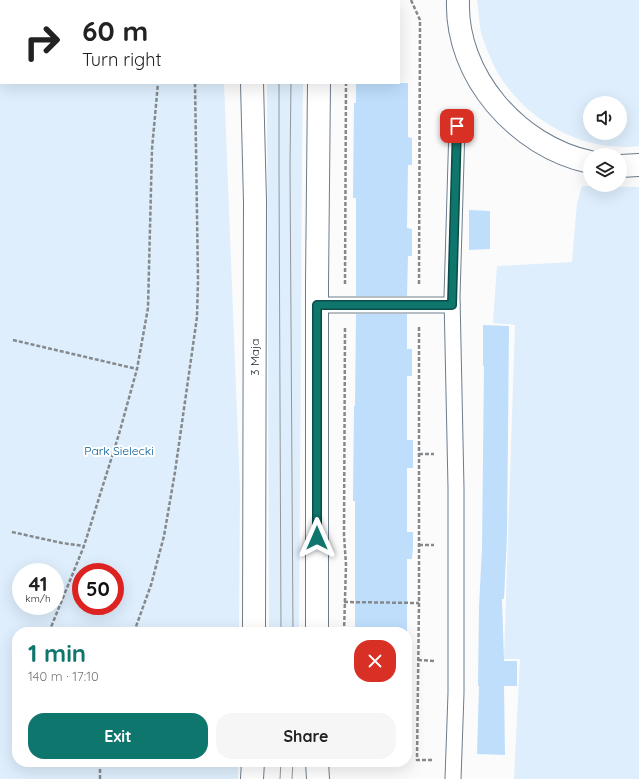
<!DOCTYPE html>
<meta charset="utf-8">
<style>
:root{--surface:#fff;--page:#f6f6f6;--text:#222;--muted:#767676;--accent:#0f766e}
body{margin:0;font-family:Quicksand,sans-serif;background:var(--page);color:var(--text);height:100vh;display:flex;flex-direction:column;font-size:15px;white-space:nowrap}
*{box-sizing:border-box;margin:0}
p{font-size:13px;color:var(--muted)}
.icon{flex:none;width:22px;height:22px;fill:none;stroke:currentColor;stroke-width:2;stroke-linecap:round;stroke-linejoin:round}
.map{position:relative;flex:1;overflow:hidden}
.panel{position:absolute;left:12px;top:627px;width:400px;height:140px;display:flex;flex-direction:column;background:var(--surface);border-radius:16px;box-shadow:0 4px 16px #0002}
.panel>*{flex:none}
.top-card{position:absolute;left:0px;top:0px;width:400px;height:84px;box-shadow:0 4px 16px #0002;background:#fff;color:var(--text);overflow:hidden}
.tools{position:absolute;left:583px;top:96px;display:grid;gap:8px}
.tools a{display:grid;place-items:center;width:44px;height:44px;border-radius:50%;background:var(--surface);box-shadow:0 4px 16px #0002;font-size:20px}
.speed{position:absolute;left:12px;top:563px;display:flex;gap:8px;font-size:20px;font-weight:700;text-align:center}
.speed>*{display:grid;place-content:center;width:52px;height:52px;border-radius:50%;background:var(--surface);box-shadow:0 4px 16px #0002;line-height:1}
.speed small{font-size:10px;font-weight:400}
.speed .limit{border:6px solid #d22;background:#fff;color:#111}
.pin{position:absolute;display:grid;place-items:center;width:34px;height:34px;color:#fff;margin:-17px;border-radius:8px;box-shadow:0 2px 6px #0006}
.me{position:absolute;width:44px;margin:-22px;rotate:0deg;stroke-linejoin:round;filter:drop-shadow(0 0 3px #0008)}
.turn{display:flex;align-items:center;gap:14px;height:84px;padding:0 16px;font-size:18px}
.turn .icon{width:52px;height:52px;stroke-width:2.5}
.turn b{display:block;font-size:28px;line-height:34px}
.round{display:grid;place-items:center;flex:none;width:42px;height:42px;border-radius:16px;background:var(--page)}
.head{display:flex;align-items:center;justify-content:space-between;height:68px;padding:0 16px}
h1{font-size:24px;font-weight:700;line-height:30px;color:var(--accent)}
.button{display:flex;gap:8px;margin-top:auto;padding:8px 16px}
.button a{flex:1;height:46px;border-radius:16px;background:var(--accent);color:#fff;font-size:16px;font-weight:700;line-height:46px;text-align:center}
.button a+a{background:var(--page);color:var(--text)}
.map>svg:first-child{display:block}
.green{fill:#deeefc;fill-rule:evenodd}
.building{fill:#bedefc}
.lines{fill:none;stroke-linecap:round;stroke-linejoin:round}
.lane-casing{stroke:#6c7c8c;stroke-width:17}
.secondary-casing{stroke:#6c7c8c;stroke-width:24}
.path{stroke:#85898c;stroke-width:2.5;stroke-dasharray:4 2;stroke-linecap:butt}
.lane{stroke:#fff;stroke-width:15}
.secondary{stroke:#fff;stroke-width:22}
.tram{stroke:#94979a;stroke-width:1}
.route-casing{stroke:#0a4d48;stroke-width:10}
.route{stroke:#0f766e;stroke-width:7}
.labels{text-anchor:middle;stroke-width:4;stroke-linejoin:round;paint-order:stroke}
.street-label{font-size:12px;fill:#1b2228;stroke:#fff}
.park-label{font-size:12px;fill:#005893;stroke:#fff}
</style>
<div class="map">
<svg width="639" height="779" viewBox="0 0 639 779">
<rect width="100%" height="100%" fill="#fbfbfb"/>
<g class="green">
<rect x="28" y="0" width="192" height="1"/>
<path d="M477,0H639V146C583,153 524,120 496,70C491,60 486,47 482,36C479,25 479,12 477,0ZM590,103H620V133H590Z"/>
<path d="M0,4H1V83H224L240,489L239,632H17V762H238V779H0ZM21,572H55V606H21ZM81,572H115V606H81Z"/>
<polygon points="267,83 303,83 302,165 299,632 269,632"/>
<polygon points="582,186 639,187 639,779 514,779 520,659 504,659 515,325 493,323 497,266 572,262 577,203"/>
</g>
<g class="building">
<polygon points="356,83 408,83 408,137 412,138 412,165 408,165 407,228 412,229 412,256 408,256 407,296 356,296 356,198 353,198 354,103 356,103"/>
<polygon points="469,210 490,211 490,249 469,250"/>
<polygon points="356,314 407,314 407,349 412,349 412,376 407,376 407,440 413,440 413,468 407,468 407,532 413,532 413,547 412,559 407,559 407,632 355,632 355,501 353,501 354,406 355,406"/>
<polygon points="483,325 509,326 507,536 504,599 502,599 504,661 517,661 517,686 504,686 505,755 477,754 479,686 478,686 479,607 482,548 484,366 483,366"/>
</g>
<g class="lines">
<defs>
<g id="lane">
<polyline points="317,305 452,305"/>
<polyline points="453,779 456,693 456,488 452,297 457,126"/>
</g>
<g id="secondary">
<polyline points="243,0 243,1"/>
<path d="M458,0C455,76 518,147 590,162"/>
<polyline points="328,1 328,0"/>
<polyline points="252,83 255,202 254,632"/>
<polyline points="620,166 639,165"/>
<polyline points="317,632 317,284 319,83"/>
<polyline points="317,762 318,779"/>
<polyline points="252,779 253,762"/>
</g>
</defs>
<use href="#lane" class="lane-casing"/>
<use href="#secondary" class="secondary-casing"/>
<g class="path">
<polyline points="157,0 157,1"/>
<polyline points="411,0 420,20 419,284"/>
<polyline points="0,29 1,29"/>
<polyline points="345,284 346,83"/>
<polyline points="419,327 419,603 417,760 433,760"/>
<polyline points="13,340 137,369"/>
<polyline points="419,454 434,454"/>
<polyline points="12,532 62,543 84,546"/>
<polyline points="419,545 434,545"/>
<polyline points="344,602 419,603"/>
<polyline points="49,632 84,546 119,434 137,369 148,308 152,149 158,83"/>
<polyline points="134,632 151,585 164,536 175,472 197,317 198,280 195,83"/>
<polyline points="344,632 346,565 344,535 345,327"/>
<polyline points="418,660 436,661"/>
<polyline points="100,779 100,762"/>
</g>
<use href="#lane" class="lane"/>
<use href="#secondary" class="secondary"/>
<g class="tram">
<polyline points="280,1 280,0"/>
<polyline points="292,1 292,0"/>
<polyline points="279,83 279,166 281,632"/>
<polyline points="291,83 290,166 293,632"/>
<polyline points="280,779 281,762"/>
<polyline points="292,779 293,762"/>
</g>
</g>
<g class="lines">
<defs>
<polyline id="route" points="317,538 317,305 452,305 457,126"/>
</defs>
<use href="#route" class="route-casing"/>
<use href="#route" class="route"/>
</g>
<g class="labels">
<g class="street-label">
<text transform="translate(255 357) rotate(-90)" y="4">3 Maja</text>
</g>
<g class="park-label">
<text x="119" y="455">Park Sielecki</text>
</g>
</g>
</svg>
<div class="tools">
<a><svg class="icon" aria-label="sound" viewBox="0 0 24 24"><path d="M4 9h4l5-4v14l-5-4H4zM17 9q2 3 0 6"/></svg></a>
<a><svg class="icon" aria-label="layers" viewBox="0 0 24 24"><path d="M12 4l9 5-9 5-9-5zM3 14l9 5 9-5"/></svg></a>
</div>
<div class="speed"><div>41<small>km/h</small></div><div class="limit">50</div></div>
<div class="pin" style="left:457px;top:126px;background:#d93025"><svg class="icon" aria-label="arrive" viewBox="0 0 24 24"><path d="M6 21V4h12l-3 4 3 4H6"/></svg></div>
<svg class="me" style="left:317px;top:538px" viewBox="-20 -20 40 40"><path d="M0-17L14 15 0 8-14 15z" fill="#0f766e" stroke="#fff" stroke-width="4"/></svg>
<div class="top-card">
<div class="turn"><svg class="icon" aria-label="right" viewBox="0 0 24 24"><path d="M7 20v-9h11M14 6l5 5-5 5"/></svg><div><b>60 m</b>Turn right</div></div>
</div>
<section class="panel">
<div class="head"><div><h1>1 min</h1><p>140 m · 17:10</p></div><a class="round" style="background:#d93025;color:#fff"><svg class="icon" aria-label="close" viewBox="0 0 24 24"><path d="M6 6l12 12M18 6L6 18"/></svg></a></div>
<div class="button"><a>Exit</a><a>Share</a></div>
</section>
</div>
